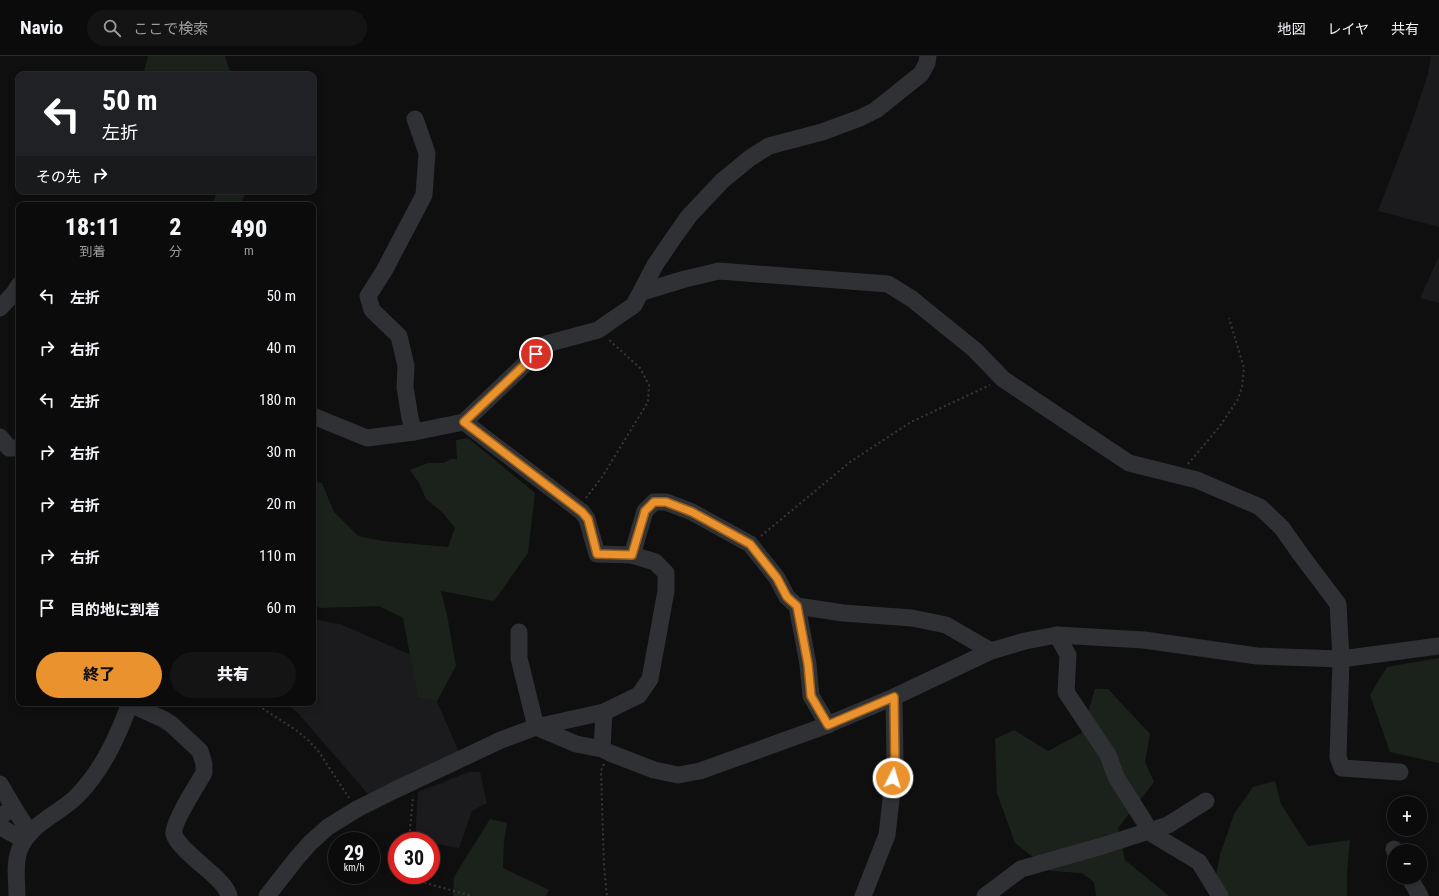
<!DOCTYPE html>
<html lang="ja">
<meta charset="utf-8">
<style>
:root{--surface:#0b0b0c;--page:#141415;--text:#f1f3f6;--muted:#9a9b9d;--line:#2b2b2d;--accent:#e9922e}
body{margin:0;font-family:"Roboto Condensed","Noto Sans JP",sans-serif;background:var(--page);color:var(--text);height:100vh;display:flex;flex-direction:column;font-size:15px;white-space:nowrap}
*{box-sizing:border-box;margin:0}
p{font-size:13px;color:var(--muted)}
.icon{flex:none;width:22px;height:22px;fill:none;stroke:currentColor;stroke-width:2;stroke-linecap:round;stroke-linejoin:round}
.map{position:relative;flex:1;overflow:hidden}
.sheet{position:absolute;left:16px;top:146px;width:300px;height:504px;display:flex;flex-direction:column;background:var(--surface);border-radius:8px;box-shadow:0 2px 10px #0003,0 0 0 1px var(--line)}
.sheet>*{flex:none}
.guide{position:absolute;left:16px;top:16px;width:300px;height:122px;border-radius:8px;box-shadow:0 2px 10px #0003,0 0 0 1px var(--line);background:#202124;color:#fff;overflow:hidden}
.buttons{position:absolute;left:1387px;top:740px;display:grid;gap:8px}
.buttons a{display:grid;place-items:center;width:40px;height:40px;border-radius:50%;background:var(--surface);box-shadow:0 2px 10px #0003,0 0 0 1px var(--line);font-size:20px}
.speed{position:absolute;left:328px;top:776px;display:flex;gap:8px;font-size:20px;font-weight:700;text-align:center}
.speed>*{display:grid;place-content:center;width:52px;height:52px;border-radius:50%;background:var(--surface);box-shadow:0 2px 10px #0003,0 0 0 1px var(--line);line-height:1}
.speed small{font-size:10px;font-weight:400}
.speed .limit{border:6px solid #d22;background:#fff;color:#111}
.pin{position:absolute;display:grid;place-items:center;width:34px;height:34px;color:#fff;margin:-17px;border:2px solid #fff;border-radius:50%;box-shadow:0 1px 4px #0007}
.me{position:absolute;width:44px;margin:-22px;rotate:5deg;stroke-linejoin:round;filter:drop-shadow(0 0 3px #0008)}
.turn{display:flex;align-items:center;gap:14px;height:84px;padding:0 20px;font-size:18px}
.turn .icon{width:52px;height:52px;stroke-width:2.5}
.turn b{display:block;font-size:28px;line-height:34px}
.then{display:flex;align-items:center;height:38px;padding:0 20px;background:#0003;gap:8px;font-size:15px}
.eta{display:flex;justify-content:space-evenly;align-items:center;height:68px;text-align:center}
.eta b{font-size:24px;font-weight:800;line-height:28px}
.primary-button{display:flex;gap:8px;margin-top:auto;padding:8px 20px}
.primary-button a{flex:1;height:46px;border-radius:24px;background:var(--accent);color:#111;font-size:16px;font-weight:800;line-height:46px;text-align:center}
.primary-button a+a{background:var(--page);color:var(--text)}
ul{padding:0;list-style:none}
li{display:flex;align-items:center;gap:12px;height:52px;padding:0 20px}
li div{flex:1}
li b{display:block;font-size:15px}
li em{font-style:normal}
header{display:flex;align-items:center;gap:24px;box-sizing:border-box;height:56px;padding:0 20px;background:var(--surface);border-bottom:1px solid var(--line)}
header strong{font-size:19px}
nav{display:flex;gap:22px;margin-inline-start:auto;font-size:14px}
.search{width:280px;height:36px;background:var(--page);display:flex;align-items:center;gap:10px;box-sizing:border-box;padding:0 14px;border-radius:22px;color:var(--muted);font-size:15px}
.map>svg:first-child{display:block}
.built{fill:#1b1b1d}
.green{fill:#1b221c}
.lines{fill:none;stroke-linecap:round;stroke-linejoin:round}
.path{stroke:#36383c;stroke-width:2;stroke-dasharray:2 3;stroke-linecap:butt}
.minor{stroke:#303135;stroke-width:17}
.route-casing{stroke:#975f1e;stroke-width:10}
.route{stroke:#e9922e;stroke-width:7}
</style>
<header>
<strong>Navio</strong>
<div class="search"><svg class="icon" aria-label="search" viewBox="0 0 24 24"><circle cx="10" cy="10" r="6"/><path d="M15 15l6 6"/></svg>ここで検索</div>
<nav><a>地図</a><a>レイヤ</a><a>共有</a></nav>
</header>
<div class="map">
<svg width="1439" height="840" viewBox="0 0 1439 840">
<rect width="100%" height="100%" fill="#0f0f10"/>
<g class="built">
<polygon points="1431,0 1439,0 1439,171 1378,155 1410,72 1428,18"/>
<polygon points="1439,200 1439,247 1420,242"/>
<polygon points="313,563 340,568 418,602 459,696 374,745 298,657 286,647 313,647"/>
<polygon points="469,716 480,716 487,747 472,755 459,792 431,787 431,785 415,784 418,736"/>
</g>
<g class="green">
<polygon points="148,0 225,0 231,19 161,19 144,16"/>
<polygon points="216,135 247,135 240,149 213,149"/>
<polygon points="468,382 535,437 528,497 494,545 441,535 447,559 456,610 437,645 418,641 403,562 379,550 320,552 313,548 313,426 322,427 334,456 358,480 383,485 448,491 455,472 443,457 426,443 419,427 410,414 428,407 443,407 451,403 457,403 456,384"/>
<polygon points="1439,602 1439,707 1390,696 1370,639 1387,611"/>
<polygon points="1095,633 1108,633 1150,678 1145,706 1154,726 1118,772 1125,804 1169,840 1096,840 1094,826 1082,817 1051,815 1015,787 997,737 995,683 1014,674 1048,695 1082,677"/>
<polygon points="1275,725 1281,748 1308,790 1350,784 1347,816 1347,840 1212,840 1220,799 1234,758 1253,731"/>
<polygon points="490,763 507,767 504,786 503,812 549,834 546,840 453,840 454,821"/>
</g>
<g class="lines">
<g class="path">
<polyline points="1188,408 1220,370 1238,343 1242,331 1244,312 1229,262"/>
<polyline points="586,442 602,421 648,346 649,329 640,312 608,283"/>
<polyline points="761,480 850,406 911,366 990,329"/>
<polyline points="254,647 296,674 309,685 319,696 349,742"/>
<polyline points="604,708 601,715 604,810 607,840"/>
<polyline points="409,785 413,740"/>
<polyline points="413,819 415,824 472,840"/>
</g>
<g class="minor">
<polyline points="642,236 685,223 719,215 888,228 912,243 975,294 1003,323 1129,407 1197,424 1260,451 1282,472 1301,499 1338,548 1341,603 1338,701 1342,712 1400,716"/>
<polyline points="0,252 14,237 19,229"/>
<polyline points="313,360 367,382 414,376 464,366 546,288 598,274 634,249 655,209 672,184 689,160 722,125 750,102 769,90 822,76 860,62 876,54 921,18 927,7 928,0"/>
<polyline points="464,366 582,456 587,463 597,498 632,499 655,506 666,517 666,535 650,623 639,639 604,656 602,693"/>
<polyline points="414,376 410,362 405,331 406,310 399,280 372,254 368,240 384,215 424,139 427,97 415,63"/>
<polyline points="0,381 9,392 19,392"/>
<polyline points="632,499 645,455 654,446 666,446 692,456 750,488 777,522 787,541 797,550 843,557 912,562 946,569 991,595"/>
<polyline points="797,550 808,608 811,640 828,669"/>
<polyline points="519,576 519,602 536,671 604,656"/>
<polyline points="1057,579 1068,599 1066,636 1108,699 1116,721 1144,765 1149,776 1199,806 1220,840"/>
<path d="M130,648L163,663L171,668L200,695L204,708V717C198,727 172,768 174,778C176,788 201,808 210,816C217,822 227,831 229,840"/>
<polyline points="0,728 14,752"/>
<polyline points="0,760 14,752 30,777"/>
<polyline points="0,772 2,772 24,784"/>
<polyline points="1394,793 1395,795"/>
<polyline points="1409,821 1420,840"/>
<path d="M17,840C17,825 14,809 19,795C28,768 60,758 78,739C103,713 118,680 130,647"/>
<polyline points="267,840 296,803 310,787 328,771 357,753 395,734 501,684 536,671 576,688 602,693 610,697 654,714 678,719 700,715 822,671 894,641 991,595 1025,585 1057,579 1144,584 1257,600 1341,603 1439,590"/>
<polyline points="863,840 887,779 895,708 894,641"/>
<polyline points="985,840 1021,813 1102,790 1168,769 1206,745"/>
</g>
</g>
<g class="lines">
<defs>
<polyline id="route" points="536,298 464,366 582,456 588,463 597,498 632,499 645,455 654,446 666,446 692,456 750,488 777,522 787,541 797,550 808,608 811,640 828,669 894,641 895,708 893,722"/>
</defs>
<use href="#route" class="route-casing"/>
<use href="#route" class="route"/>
</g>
</svg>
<div class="buttons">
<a>+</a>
<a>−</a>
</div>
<div class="speed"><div>29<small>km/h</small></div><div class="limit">30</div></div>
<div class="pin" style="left:536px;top:298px;background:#d93025"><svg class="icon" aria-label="arrive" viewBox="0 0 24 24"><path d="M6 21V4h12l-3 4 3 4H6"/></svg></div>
<svg class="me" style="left:893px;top:722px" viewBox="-20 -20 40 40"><circle r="17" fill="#e9922e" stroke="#fff" stroke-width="3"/><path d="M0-11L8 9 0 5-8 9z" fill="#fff"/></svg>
<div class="guide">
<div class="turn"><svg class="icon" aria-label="left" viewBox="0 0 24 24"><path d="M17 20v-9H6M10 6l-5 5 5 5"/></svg><div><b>50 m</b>左折</div></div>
<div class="then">その先<svg class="icon" aria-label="right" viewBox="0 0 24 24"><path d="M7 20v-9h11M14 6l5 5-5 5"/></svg></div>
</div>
<section class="sheet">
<div class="eta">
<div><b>18:11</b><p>到着</p></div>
<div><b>2</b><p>分</p></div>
<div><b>490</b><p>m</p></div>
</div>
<ul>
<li><svg class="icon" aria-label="left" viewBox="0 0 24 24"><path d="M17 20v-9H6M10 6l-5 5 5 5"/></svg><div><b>左折</b></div><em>50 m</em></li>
<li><svg class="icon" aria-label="right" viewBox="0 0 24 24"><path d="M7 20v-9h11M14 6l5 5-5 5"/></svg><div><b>右折</b></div><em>40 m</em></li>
<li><svg class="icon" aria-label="left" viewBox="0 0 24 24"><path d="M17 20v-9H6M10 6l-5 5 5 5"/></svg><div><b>左折</b></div><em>180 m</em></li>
<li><svg class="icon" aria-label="right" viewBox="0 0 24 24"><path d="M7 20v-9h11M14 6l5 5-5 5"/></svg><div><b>右折</b></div><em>30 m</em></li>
<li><svg class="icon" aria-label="right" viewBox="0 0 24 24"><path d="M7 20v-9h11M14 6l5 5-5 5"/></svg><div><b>右折</b></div><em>20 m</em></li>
<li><svg class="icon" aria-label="right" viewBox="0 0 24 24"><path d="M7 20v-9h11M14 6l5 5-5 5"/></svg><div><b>右折</b></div><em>110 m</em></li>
<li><svg class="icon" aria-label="arrive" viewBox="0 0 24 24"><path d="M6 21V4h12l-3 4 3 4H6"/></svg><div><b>目的地に到着</b></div><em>60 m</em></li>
</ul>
<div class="primary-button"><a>終了</a><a>共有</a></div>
</section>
</div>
